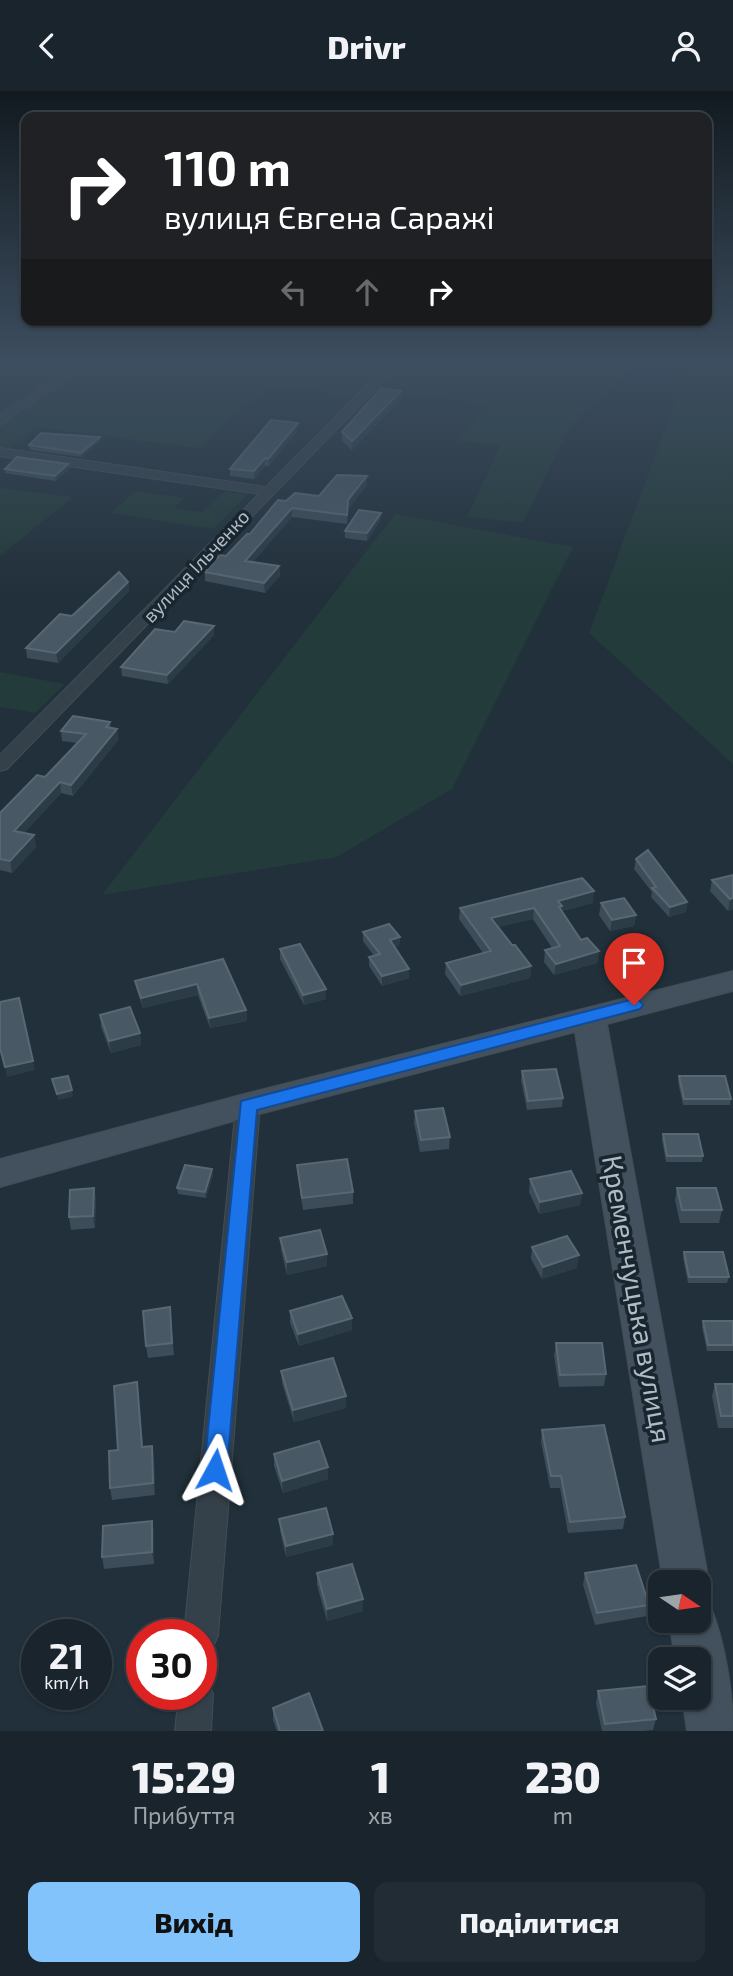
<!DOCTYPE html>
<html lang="uk">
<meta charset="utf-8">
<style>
:root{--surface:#19242c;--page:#222c34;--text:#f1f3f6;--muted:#9fa4a9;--line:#374148;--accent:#81c3fa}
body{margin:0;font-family:"Exo 2",sans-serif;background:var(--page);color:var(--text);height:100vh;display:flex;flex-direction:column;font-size:26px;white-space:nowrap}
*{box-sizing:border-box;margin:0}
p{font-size:23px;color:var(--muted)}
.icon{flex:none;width:38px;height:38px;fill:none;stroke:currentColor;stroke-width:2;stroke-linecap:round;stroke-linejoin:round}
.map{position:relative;height:1640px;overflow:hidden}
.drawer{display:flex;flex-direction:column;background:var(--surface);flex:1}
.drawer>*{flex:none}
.banner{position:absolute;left:21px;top:21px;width:691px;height:214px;border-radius:14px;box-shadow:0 2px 5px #0004,0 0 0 2px var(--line);background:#202124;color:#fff;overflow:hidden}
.needle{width:46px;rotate:103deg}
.tools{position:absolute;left:648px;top:1479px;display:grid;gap:14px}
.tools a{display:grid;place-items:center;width:63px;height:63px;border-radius:14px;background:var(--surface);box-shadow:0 2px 5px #0004,0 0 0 2px var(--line);font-size:35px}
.speed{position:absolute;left:21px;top:1528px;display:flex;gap:14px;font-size:35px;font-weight:700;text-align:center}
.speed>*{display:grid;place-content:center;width:91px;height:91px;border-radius:50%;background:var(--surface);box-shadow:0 2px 5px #0004,0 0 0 2px var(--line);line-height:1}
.speed small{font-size:18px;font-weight:400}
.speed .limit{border:10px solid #d22;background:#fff;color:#111}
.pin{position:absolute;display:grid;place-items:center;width:60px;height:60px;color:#fff;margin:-72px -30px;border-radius:50% 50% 50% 0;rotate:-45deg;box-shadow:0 0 7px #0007}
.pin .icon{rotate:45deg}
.me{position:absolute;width:77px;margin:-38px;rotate:5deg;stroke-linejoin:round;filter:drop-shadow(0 0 5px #0008)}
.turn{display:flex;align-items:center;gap:24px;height:147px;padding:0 28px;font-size:32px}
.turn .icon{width:91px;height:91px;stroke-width:2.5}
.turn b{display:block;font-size:49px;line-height:60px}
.lanes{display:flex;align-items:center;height:66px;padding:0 28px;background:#0003;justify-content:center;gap:35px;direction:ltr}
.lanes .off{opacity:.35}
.eta{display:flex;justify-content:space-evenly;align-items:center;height:119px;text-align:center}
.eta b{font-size:42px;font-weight:800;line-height:49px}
.primary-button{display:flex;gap:14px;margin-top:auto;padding:14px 28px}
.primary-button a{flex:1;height:80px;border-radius:14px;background:var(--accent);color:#111;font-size:28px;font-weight:800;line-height:80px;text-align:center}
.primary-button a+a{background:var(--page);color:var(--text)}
header{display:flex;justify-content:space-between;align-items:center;height:91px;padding:0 28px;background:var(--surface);font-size:32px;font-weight:800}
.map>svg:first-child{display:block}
.green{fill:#233b3a}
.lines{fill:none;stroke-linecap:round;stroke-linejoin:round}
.street-casing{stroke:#414d56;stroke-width:2}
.secondary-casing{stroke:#414d56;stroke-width:2}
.street{fill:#35414a;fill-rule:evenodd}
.secondary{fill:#42515d;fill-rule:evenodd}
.wall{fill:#3c4c58}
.shaded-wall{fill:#2c3c47}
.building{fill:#485864;stroke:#586873;stroke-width:2}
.route{fill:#1a73e8;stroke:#114b97;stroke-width:2}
.labels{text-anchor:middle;stroke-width:7;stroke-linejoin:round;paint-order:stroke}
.far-street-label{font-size:19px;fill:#afbcc6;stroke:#1a262f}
.near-street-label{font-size:28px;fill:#afbcc6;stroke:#1a262f}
</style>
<header><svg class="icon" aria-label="back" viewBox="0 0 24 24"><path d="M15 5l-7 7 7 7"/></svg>Drivr<svg class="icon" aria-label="person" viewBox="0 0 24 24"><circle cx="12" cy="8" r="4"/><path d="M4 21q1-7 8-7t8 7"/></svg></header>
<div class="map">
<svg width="733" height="1640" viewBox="0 0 733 1640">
<rect width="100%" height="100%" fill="#21303a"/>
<g class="green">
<polygon points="0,274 632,274 569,337 523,432 467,426 500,355 455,349 489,313 373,299 364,305 266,295 200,357 38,337 5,360 0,359"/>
<polygon points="689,274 733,274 733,673 589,542"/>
<polygon points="0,397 73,406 0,465"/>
<polygon points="136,400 184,407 174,417 202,421 225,400 248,403 213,438 111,422"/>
<polygon points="395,423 573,456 452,698 337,766 102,804"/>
<polygon points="0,581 65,593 35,622 0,616"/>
</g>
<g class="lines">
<defs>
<g id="street">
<polygon points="75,274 88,274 0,334 0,324"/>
<polygon points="387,274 398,275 7,678 0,680 0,664 259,403 0,365 0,357 266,396"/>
<polygon points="248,1005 257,1008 260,1014 218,1544 213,1556 201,1560 201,1544 184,1544 236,1014 239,1008"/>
<polygon points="201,1588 208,1591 213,1603 211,1640 175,1640 179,1603 201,1603"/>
</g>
<g id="secondary">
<polygon points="733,880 733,900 607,933 709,1491 702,1507 698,1508 698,1491 663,1491 575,941 248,1026 0,1096 0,1068 248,1002"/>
<path d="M698,1509L710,1514C725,1551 733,1600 733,1640H687L682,1606H698V1568H675L669,1530H698Z"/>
</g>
</defs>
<use href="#street" class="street-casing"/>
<use href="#secondary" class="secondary-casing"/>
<use href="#street" class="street"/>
<use href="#secondary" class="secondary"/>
</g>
<g class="wall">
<polygon points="401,308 352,359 342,350 342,341"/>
<polygon points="298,339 269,375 265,375 254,388 230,385 230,378"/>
<polygon points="100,350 82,366 30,359 29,354"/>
<polygon points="68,373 69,378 55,390 5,382 5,378"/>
<polygon points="367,394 348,418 347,433 292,426 253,471 279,475 280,485 265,502 205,490 205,481 226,465 286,410 319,405"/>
<polygon points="381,422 380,430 367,450 345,447 345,440"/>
<polygon points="128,491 129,500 58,572 27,567 26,557 72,525"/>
<polygon points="175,541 214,544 168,593 122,585 121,576"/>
<polygon points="110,631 111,637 117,638 118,649 73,705 61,702 24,742 34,744 36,756 12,782 0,779 0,722 45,686 77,652 62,650 61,640"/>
<polygon points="636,768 687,811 686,821 669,826 651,806 652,801 634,778"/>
<polygon points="733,784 733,818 728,820 710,800 712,789"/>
<polygon points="593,812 562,820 581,849 599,860 597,872 554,884 544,871 545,859 552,857 533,828 498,836 512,854 531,875 530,887 460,905 445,883 446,872 483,862 459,828 460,817"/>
<polygon points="601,812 636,824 634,835 610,840 599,824"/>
<polygon points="363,841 400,846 399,855 395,856 409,878 409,887 382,895 369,875 369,866 374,865 363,850"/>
<polygon points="280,858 326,898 326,908 304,914 280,868"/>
<polygon points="223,868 246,919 247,930 210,937 198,904 143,917 137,900 135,890"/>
<polygon points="100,924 140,942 141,954 111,962 101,936"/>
<polygon points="522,980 563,1007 562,1016 527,1019 521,989"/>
<polygon points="679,985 731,1008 730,1014 683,1014 678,991"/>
<polygon points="415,1020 450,1046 449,1058 420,1061 414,1032"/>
<polygon points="663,1043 703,1065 702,1071 666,1071 662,1049"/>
<polygon points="297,1074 353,1101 353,1113 303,1119 298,1086"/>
<polygon points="213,1084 206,1107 178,1103 177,1097"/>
<polygon points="530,1088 582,1102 580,1114 539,1123 529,1101"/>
<polygon points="94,1097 96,1109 95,1137 71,1139 69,1126"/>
<polygon points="677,1097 722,1119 719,1132 680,1132 675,1109"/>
<polygon points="280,1147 327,1175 287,1184 281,1159"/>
<polygon points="532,1156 577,1177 542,1188 531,1168"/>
<polygon points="684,1161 729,1186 727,1192 688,1192 683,1167"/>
<polygon points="170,1216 174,1264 148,1267 146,1255"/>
<polygon points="290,1220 352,1227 352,1239 299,1255 290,1232"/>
<polygon points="703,1230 733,1230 733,1260 707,1260 702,1236"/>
<polygon points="556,1252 606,1283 604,1295 559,1296 554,1265"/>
<polygon points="281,1280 346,1305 346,1317 294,1331 282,1292"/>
<polygon points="137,1291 143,1356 152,1355 154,1367 155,1404 112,1409 110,1397 118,1359"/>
<polygon points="715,1293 733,1293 733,1337 718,1337 712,1305"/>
<polygon points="542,1339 625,1426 623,1438 568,1442 560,1397 550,1397 541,1351"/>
<polygon points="274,1363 328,1376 328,1388 283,1402 274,1375"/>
<polygon points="279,1428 333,1443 333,1454 286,1466 280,1440"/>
<polygon points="152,1430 154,1442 154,1473 104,1478 102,1466"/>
<polygon points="317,1482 363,1508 363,1520 327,1530 317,1494"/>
<polygon points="585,1482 649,1514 647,1525 595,1534 583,1494"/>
<polygon points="598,1600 656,1628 653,1639 643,1640 602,1640 596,1612"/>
<polygon points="273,1617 323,1640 277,1640 273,1629"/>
</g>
<g class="shaded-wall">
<polygon points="401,300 401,308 352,359 352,350"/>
<polygon points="298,332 298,339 269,375 268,368"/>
<polygon points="100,346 100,350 82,366 81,362"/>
<polygon points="265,367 265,375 254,388 254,380"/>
<polygon points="68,373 69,378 55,390 55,385"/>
<polygon points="367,385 367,394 348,418 347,433 348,409"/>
<polygon points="292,417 292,426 246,479 245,470"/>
<polygon points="381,422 380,430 367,450 367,442"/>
<polygon points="279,475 280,485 265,502 264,492"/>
<polygon points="128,491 129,500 58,572 56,562"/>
<polygon points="214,535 214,544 168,593 167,584"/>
<polygon points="117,638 118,649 73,705 71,694"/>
<polygon points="60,691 61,702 16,751 14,740"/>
<polygon points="34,744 36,756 12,782 10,770"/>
<polygon points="594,800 593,812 562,820 561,827 558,810"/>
<polygon points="733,807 733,818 728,820 730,808"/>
<polygon points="687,811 686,821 669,826 670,816"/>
<polygon points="534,817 533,828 490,838 491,827"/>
<polygon points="636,824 634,835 610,840 612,829"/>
<polygon points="400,846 399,855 390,858 390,849"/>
<polygon points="599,860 597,872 554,884 556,873"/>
<polygon points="531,875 530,887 460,905 461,894"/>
<polygon points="409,878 409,887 382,895 382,885"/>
<polygon points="197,893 198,904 143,917 141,907"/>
<polygon points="326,898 326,908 304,914 303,904"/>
<polygon points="246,919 247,930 210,937 209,927"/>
<polygon points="140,942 141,954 111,962 109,950"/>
<polygon points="33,970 35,979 7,986 5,976"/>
<polygon points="72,999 73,1006 58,1009 57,1003"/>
<polygon points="212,1078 213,1084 206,1107 205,1101"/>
<polygon points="94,1097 96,1109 95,1137 93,1125"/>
<polygon points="582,1102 580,1114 539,1123 540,1111"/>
<polygon points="327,1163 327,1175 287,1184 287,1171"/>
<polygon points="579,1164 577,1177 542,1188 543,1176"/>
<polygon points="352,1227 352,1239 299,1255 298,1243"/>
<polygon points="137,1291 139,1303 144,1368 142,1356"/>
<polygon points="346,1305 346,1317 294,1331 293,1319"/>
<polygon points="152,1355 154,1367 155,1404 153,1392"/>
<polygon points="328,1376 328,1388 283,1402 282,1390"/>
<polygon points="152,1430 154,1442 154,1473 152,1461"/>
<polygon points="333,1443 333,1454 286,1466 286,1455"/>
<polygon points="363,1508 363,1520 327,1530 327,1518"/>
</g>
<g class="building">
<polygon points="381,297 401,300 352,350 342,341"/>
<polygon points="271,329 298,332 268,368 265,367 254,380 230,378"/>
<polygon points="41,342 100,346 81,362 29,354"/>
<polygon points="17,366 68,373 55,385 5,378"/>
<polygon points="337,384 367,385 348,409 347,424 292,417 245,470 279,475 264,492 205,481 220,464 226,465 247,443 250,443 278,409 286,410 295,402 319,405"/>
<polygon points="359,419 381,422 367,442 345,440"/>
<polygon points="119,481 128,491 56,562 26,557 60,523 72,525"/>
<polygon points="184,530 214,535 167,584 121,576 155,538 175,541"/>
<polygon points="73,625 110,631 106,636 117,638 71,694 60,691 14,740 34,744 10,770 0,768 0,722 37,684 45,686 86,643 61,640"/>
<polygon points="648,759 687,811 670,816 652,797 656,796 636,768"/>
<polygon points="733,784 733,807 730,808 712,789"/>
<polygon points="582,787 594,800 558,810 562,815 559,816 581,849 587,847 599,860 556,873 545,859 560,855 534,817 491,827 512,854 515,854 531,875 461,894 446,872 491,860 460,817"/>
<polygon points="624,807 636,824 612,829 601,812"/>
<polygon points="389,833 400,846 390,849 409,878 382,885 369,866 380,863 363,841"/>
<polygon points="300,853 326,898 303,904 280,858"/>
<polygon points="223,868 246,919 209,927 197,893 141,907 135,890"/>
<polygon points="19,907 33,970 5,976 0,957 0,911"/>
<polygon points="130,916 140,942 109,950 100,924"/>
<polygon points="556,978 563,1007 528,1010 522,980"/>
<polygon points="68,985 72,999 57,1003 52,988"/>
<polygon points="679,985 725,985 731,1008 684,1008"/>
<polygon points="443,1017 450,1046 421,1049 415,1020"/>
<polygon points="663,1043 698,1043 703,1065 667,1065"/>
<polygon points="347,1068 353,1101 302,1107 297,1074"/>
<polygon points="185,1074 212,1078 205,1101 177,1097"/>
<polygon points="571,1080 582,1102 540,1111 530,1088"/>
<polygon points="94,1097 93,1125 69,1126 70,1099"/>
<polygon points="677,1097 716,1097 722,1119 682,1119"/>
<polygon points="320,1139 327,1163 287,1171 280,1147"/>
<polygon points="567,1145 579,1164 543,1176 532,1156"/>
<polygon points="684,1161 723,1161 729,1186 689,1186"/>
<polygon points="342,1205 352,1227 298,1243 290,1220"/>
<polygon points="170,1216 172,1252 146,1255 143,1220"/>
<polygon points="703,1230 733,1230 733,1254 708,1254"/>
<polygon points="556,1252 602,1252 606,1283 560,1284"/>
<polygon points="333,1267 346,1305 293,1319 281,1280"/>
<polygon points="137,1291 142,1356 152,1355 153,1392 110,1397 109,1360 118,1359 114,1295"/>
<polygon points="715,1293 733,1293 733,1325 721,1325"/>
<polygon points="604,1334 625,1426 570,1431 561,1385 551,1385 542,1339"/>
<polygon points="319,1350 328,1376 282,1390 274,1363"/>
<polygon points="326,1417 333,1443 286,1455 279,1428"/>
<polygon points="152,1430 152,1461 102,1466 103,1435"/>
<polygon points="352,1473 363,1508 327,1518 317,1482"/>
<polygon points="636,1474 649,1514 597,1522 585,1482"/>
<polygon points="648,1595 656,1628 605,1633 598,1600"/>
<polygon points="309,1602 323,1640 280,1640 273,1617"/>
</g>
<linearGradient id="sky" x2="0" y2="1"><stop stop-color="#121a20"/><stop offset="0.54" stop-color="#3d4e60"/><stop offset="1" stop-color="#3d4e60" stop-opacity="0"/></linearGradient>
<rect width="733" height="503" fill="url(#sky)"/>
<polygon class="route" points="634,908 640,910 643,914 640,918 257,1019 227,1379 223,1386 215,1389 207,1386 204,1379 241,1010"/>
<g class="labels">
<g class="far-street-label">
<text transform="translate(196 475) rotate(-47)" y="7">вулиця Ільченко</text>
</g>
<g class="near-street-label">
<text transform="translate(637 1208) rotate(80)" y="10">Кременчуцька вулиця</text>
</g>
</g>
</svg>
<div class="tools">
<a><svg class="needle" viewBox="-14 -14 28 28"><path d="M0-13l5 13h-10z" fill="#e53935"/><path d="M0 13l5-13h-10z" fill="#9fa4a9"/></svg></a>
<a><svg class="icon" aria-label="layers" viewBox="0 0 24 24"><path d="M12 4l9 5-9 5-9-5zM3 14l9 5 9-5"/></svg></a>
</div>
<div class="speed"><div>21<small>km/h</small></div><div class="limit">30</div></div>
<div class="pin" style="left:634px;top:914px;background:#d93025"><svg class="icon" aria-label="arrive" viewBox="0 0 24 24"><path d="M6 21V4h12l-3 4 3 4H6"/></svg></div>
<svg class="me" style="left:215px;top:1379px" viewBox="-20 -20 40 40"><path d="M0-17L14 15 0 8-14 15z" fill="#1a73e8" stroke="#fff" stroke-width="4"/></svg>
<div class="banner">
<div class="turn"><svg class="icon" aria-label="right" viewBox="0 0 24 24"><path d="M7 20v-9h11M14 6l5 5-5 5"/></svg><div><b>110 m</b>вулиця Євгена Саражі</div></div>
<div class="lanes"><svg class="icon off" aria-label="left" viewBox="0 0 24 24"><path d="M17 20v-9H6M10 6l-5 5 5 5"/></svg><svg class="icon off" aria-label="ahead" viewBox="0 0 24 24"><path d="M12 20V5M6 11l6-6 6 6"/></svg><svg class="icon" aria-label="right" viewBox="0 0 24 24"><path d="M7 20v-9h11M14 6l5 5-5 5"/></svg></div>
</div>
</div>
<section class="drawer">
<div class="eta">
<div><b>15:29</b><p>Прибуття</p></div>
<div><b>1</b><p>хв</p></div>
<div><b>230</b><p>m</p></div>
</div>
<div class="primary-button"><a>Вихід</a><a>Поділитися</a></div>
</section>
